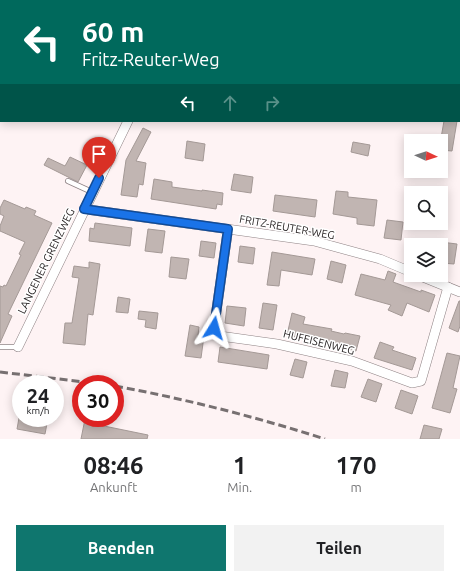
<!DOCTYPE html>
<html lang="de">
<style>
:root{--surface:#fff;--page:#f2f2f2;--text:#202124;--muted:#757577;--accent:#0f766e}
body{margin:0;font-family:Ubuntu,sans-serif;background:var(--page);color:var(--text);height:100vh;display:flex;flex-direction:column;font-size:15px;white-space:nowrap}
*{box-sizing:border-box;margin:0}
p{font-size:13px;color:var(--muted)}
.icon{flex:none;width:22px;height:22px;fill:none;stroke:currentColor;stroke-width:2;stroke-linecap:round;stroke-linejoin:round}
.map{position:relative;height:439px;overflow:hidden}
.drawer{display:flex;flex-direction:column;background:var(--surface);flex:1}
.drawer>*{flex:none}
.guide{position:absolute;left:0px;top:0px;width:460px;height:122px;box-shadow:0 2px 10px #0003;background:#00695c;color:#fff;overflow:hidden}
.needle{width:26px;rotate:94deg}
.fabs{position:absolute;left:404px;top:134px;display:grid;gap:8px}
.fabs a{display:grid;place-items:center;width:44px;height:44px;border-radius:0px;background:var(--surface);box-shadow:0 2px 10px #0003;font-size:20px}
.speed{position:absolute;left:12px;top:375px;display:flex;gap:8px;font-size:20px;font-weight:700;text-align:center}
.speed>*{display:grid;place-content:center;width:52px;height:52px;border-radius:50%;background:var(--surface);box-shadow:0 2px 10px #0003;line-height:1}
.speed small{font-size:10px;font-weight:400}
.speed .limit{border:6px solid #d22;background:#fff;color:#111}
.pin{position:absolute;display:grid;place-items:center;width:34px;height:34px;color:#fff;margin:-41px -17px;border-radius:50% 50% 50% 0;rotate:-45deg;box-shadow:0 0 4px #0007}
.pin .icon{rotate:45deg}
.me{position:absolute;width:44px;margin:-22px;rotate:8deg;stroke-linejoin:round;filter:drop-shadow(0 0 3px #0008)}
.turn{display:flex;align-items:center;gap:14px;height:84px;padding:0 16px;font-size:18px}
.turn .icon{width:52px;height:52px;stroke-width:2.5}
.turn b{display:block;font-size:28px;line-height:34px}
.lanes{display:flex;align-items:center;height:38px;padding:0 16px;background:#0003;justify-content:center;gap:20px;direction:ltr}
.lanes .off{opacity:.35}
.eta{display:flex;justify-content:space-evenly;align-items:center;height:68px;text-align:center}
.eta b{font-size:24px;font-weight:600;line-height:28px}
.action{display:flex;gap:8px;margin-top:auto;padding:8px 16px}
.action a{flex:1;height:46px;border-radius:0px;background:var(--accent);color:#fff;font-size:16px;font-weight:600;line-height:46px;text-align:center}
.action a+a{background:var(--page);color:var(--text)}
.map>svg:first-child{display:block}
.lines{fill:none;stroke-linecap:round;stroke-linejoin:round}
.stream{stroke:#dfbbf2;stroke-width:3}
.building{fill:#c1b5b2;stroke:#a49996}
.lane-casing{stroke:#8f8385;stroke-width:6}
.street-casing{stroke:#8f8385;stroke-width:10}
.lane{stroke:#fff;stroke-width:4.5}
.street{stroke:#fff;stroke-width:9}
.rail{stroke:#777071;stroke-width:3;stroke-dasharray:8 4;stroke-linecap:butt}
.route-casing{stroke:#114b97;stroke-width:10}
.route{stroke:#1a73e8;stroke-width:7}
.labels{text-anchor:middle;stroke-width:3;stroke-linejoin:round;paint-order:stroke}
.street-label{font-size:11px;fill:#282324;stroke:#fff}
</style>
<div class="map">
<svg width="460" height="439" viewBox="0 0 460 439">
<rect width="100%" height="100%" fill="#fef3f4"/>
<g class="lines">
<g class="stream">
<polyline points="23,1 24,0"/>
<polyline points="0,30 1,28"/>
</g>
</g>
<g class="building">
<polygon points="444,121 457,121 452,151 441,150 441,138"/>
<polygon points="143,128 151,132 136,161 146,163 143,185 139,184 137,197 121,195 126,160"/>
<polygon points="187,141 205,144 203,161 185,158"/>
<polygon points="353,142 370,145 368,156 351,152"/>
<polygon points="70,157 87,165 78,182 44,165 48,158 65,166"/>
<polygon points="234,174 253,177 251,193 231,190"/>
<polygon points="154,179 172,182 172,187 202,191 202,190 223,193 222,205 217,204 216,209 151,199"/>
<polygon points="336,191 348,192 348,197 377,200 374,226 357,224 357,218 333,214"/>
<polygon points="275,195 317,200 315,217 273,211"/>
<polygon points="4,200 25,209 26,207 36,211 34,215 52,223 8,314 12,316 0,343 0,286 3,287 4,285 6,286 21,255 19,254 25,242 0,231 0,226 4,216 0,214 0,208"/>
<polygon points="387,220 403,222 401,240 384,238"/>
<polygon points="95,223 132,228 130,246 89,241 90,228 94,229"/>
<polygon points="148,229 165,231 162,253 145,251"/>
<polygon points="201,241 216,243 214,258 199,256"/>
<polygon points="441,242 457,244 454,264 441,263"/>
<polygon points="240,246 255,248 253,264 238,262"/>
<polygon points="272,252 315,259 312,275 281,270 279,286 267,285"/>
<polygon points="171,257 189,259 186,279 169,277"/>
<polygon points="331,261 346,265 342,283 327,279"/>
<polygon points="89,262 100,264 93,315 88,314 85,345 63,343 65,323 72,323 79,278 72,277 74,266 89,268"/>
<polygon points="388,271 396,274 393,282 421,292 421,290 435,295 429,312 407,303 402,316 388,310 391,305 355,295 361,274 385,280"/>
<polygon points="118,297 130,299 128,313 116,312"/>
<polygon points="459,301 460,301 460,326 458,332 449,328"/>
<polygon points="263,303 277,305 273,330 259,328"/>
<polygon points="227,306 246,308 244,326 225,323"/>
<polygon points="139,311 158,313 156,329 145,327 146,320 138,319"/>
<polygon points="292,313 305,317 303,324 332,329 331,331 344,334 345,333 360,336 356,351 287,335"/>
<polygon points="190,325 199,327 198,335 204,336 201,358 185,356"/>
<polygon points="380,342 394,347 392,350 416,358 412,370 374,358"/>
<polygon points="220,347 269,355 267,369 218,362"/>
<polygon points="447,353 460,356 453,388 457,389 450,413 432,408"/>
<polygon points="295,359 307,362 303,378 290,375"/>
<polygon points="335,370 348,373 345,388 331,386"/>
<polygon points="368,379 382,384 376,402 361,397"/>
<polygon points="401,390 418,396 412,414 395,408"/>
<polygon points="19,418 48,418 45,434 17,429"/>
<polygon points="85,419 105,423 104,426 148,435 147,439 81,439"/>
<polygon points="424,425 442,429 439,439 420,439"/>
</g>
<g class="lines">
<defs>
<g id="lane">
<polyline points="426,0 433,1"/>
<polyline points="459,5 460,5"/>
<polyline points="68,181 92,192"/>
<polyline points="0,347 18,347"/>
</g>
<g id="street">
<polyline points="182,1 183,0"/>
<polyline points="459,83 460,84"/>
<polyline points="84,209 314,241 380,259 411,272"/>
<polyline points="228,229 214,328 220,336 277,344 352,361 412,383 421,381 448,287"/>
<polyline points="418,275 460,292"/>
<polyline points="18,347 128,121"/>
</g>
</defs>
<use href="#lane" class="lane-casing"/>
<use href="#street" class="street-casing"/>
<use href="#lane" class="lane"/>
<use href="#street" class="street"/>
<g class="rail">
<polyline points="0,372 101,384"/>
<path d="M115,386C186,399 256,417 325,439"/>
</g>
</g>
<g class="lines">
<defs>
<polyline id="route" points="99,178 84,209 228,229 214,328"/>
</defs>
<use href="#route" class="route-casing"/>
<use href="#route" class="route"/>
</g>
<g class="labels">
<g class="street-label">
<text transform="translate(287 227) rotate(10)" y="4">FRITZ-REUTER-WEG</text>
<text transform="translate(46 261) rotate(-64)" y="4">LANGENER GRENZWEG</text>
<text transform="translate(319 342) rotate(14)" y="4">HUFEISENWEG</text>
</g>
</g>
</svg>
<div class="fabs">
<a><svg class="needle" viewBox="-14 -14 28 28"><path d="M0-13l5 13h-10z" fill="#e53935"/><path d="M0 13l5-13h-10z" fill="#757577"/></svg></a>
<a><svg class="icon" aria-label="search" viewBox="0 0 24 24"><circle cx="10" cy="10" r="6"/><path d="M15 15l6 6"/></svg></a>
<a><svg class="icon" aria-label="layers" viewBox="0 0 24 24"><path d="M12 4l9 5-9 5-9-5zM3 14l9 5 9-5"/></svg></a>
</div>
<div class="speed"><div>24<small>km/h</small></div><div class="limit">30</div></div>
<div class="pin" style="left:99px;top:178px;background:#d93025"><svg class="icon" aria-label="arrive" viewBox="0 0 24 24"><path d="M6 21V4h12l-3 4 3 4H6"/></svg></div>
<svg class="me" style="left:214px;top:328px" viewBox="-20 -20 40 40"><path d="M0-17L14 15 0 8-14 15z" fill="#1a73e8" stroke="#fff" stroke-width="4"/></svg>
<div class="guide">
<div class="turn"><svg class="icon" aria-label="left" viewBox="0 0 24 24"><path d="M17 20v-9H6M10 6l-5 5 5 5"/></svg><div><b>60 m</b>Fritz-Reuter-Weg</div></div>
<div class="lanes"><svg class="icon" aria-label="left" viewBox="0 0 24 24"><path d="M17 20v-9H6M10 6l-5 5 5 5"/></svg><svg class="icon off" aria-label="ahead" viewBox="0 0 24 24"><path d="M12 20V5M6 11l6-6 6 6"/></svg><svg class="icon off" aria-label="right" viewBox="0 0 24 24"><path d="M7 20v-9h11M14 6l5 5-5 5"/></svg></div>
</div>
</div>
<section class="drawer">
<div class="eta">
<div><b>08:46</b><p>Ankunft</p></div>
<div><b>1</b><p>Min.</p></div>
<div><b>170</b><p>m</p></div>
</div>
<div class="action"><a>Beenden</a><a>Teilen</a></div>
</section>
